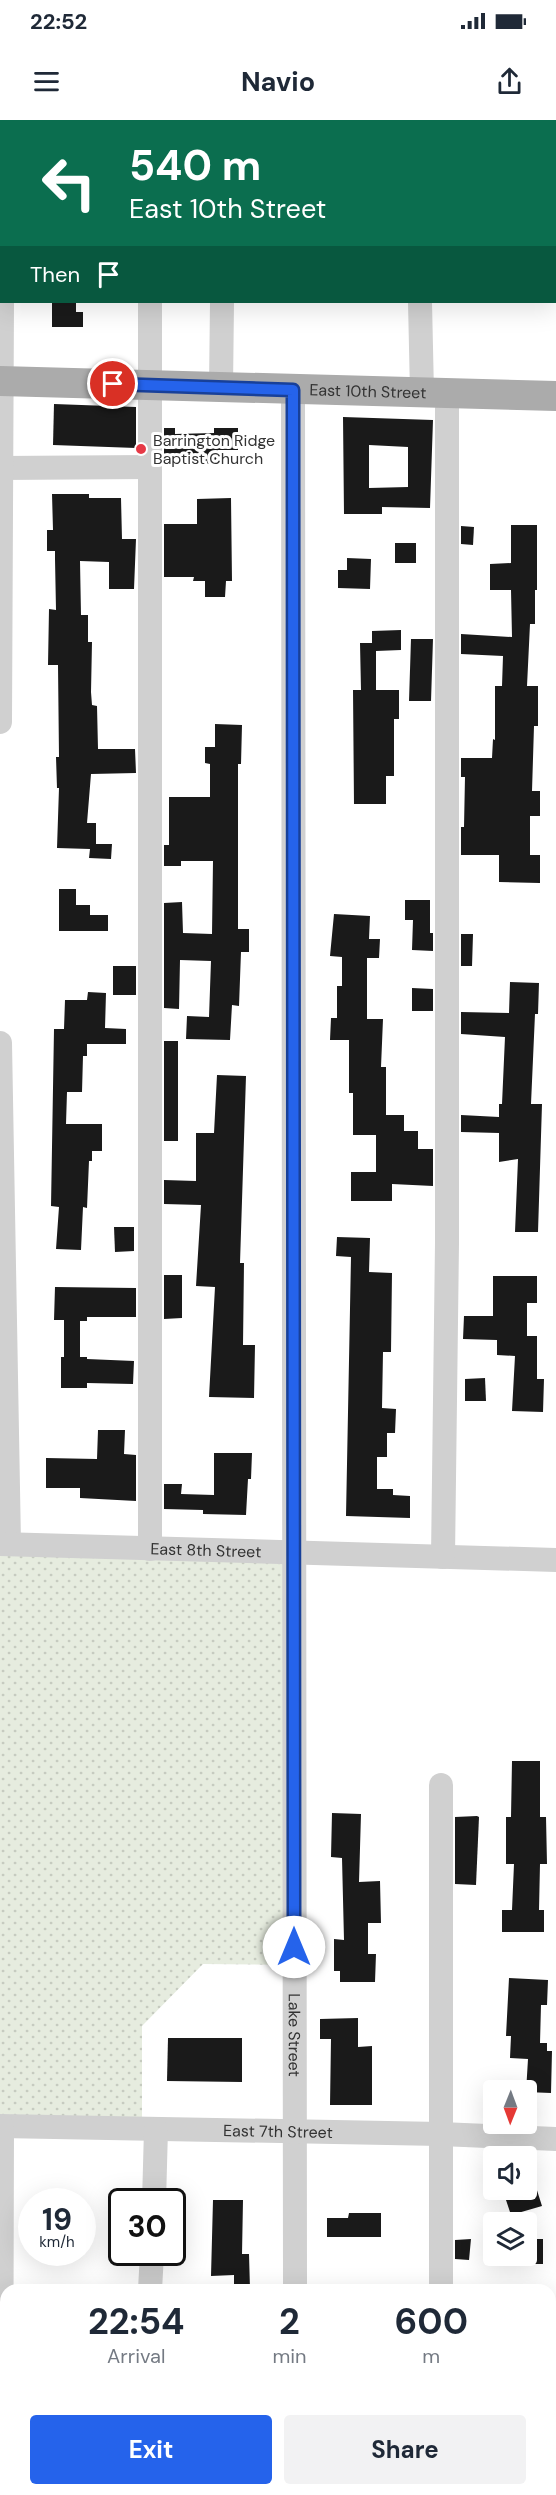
<!DOCTYPE html>
<style>
:root{--surface:#fff;--page:#f2f2f3;--text:#1f2937;--muted:#747a83;--accent:#2563eb}
body{margin:0;font-family:"DM Sans",sans-serif;background:var(--page);color:var(--text);height:100vh;display:flex;flex-direction:column;font-size:22px;white-space:nowrap}
*{box-sizing:border-box;margin:0}
p{font-size:20px;color:var(--muted)}
.icon{flex:none;width:33px;height:33px;fill:none;stroke:currentColor;stroke-width:2;stroke-linecap:round;stroke-linejoin:round}
.map{position:relative;flex:1;overflow:hidden}
.drawer{position:absolute;left:0px;top:2164px;width:556px;height:212px;display:flex;flex-direction:column;background:var(--surface);border-radius:18px 18px 0 0;box-shadow:0 6px 24px #0002}
.drawer>*{flex:none}
.guide{position:absolute;left:0px;top:0px;width:556px;height:183px;box-shadow:0 6px 24px #0002;background:#0b6e4f;color:#fff;overflow:hidden}
.needle{width:39px;rotate:181deg}
.fabs{position:absolute;left:483px;top:1960px;display:grid;gap:12px}
.fabs a{display:grid;place-items:center;width:54px;height:54px;border-radius:6px;background:var(--surface);box-shadow:0 6px 24px #0002;font-size:30px}
.speed{position:absolute;left:18px;top:2068px;display:flex;gap:12px;font-size:30px;font-weight:700;text-align:center}
.speed>*{display:grid;place-content:center;width:78px;height:78px;border-radius:50%;background:var(--surface);box-shadow:0 6px 24px #0002;line-height:1}
.speed small{font-size:15px;font-weight:400}
.speed .limit{border:3px solid #111;border-radius:9px;background:#fff;color:#111}
.pin{position:absolute;display:grid;place-items:center;width:51px;height:51px;color:#fff;margin:-26px;border:3px solid #fff;border-radius:50%;box-shadow:0 2px 6px #0007}
.me{position:absolute;width:66px;margin:-33px;rotate:0deg;stroke-linejoin:round;filter:drop-shadow(0 0 4px #0008)}
.turn{display:flex;align-items:center;gap:21px;height:126px;padding:0 30px;font-size:27px}
.turn .icon{width:78px;height:78px;stroke-width:2.5}
.turn b{display:block;font-size:42px;line-height:51px}
.then{display:flex;align-items:center;height:57px;padding:0 30px;background:#0003;gap:12px;font-size:22px}
.eta{display:flex;justify-content:space-evenly;align-items:center;height:102px;text-align:center}
.eta b{font-size:36px;font-weight:700;line-height:42px}
.primary-button{display:flex;gap:12px;margin-top:auto;padding:12px 30px}
.primary-button a{flex:1;height:69px;border-radius:6px;background:var(--accent);color:#fff;font-size:24px;font-weight:700;line-height:69px;text-align:center}
.primary-button a+a{background:var(--page);color:var(--text)}
.status{display:flex;justify-content:space-between;align-items:center;height:42px;padding:0 30px;background:var(--surface);direction:ltr}
.status svg{height:16px;fill:currentColor}
header{display:flex;justify-content:space-between;align-items:center;height:78px;padding:0 30px;background:var(--surface);font-size:27px;font-weight:700}
.map>svg:first-child{display:block}
.park{fill:url(#park-dots)}
.building{fill:#1a1a1a;fill-rule:evenodd}
.lines{fill:none;stroke-linecap:round;stroke-linejoin:round}
.minor{stroke:#d0d0d0;stroke-width:24}
.major{stroke:#ababab;stroke-width:30}
.route-casing{stroke:#184099;stroke-width:15}
.route{stroke:#2563eb;stroke-width:10}
.poi-dot{fill:#e63946;stroke:#fff;stroke-width:2}
.labels{text-anchor:middle;stroke-width:6;stroke-linejoin:round;paint-order:stroke}
.street-label{font-size:16px;fill:#333;stroke:#fff}
.poi-label{font-size:16px;fill:#333;stroke:#fff;text-anchor:start}
</style>
<div class="status"><b>22:52</b><svg viewBox="0 0 49 12"><path d="M0 12V9h3v3zM5 12V6h3v6zM10 12V3h3v9zM15 12V0h3v12zM26 1h20v11H26zM47 4h2v5h-2z"/></svg></div>
<header><svg class="icon" aria-label="menu" viewBox="0 0 24 24"><path d="M4 6h16M4 12h16M4 18h16"/></svg>Navio<svg class="icon" aria-label="share" viewBox="0 0 24 24"><path d="M12 15V3M7 8l5-5 5 5M5 13v7h14v-7"/></svg></header>
<div class="map">
<svg width="556" height="2375" viewBox="0 0 556 2375">
<defs>
<pattern id="park-dots" width="8" height="8" patternUnits="userSpaceOnUse" patternTransform="scale(1.5)"><rect width="8" height="8" fill="#e6ecdf"/><path d="M2 2h.1M6 6h.1" fill="none" stroke="#c6cbc0" stroke-width="1.8" stroke-linecap="round"/></pattern>
</defs>
<rect width="100%" height="100%" fill="#fff"/>
<polygon class="park" points="0,1430 287,1437 290,1845 203,1844 142,1906 142,2000 0,2000"/>
<g class="building">
<polygon points="52,182 76,182 76,192 83,192 83,207 52,207"/>
<polygon points="54,284 136,287 136,328 53,325"/>
<path d="M343,297L433,300L430,388L382,387V394H344ZM369,325L408,327V367L369,368Z"/>
<polygon points="164,308 175,308 175,314 214,313 214,308 238,308 238,330 218,330 218,343 196,344 196,338 164,338"/>
<polygon points="52,374 89,374 89,378 121,378 122,419 136,419 134,469 109,469 109,442 80,441 81,495 88,495 88,522 92,522 91,572 92,585 97,586 98,629 135,629 136,653 91,654 87,703 96,703 96,724 112,724 111,739 89,738 90,729 57,728 59,668 57,668 56,637 59,637 58,545 48,545 49,489 56,490 55,439 55,431 47,431 47,410 53,410"/>
<polygon points="231,378 232,461 226,461 225,477 205,477 205,461 193,461 194,457 164,457 164,404 197,404 197,379"/>
<polygon points="511,405 537,405 537,470 535,470 535,504 530,504 527,566 538,566 538,606 534,606 532,671 540,671 540,696 530,696 530,735 540,735 540,763 499,762 499,735 461,735 461,707 464,707 465,657 461,657 461,638 492,638 493,619 495,620 495,566 502,566 503,536 461,534 461,514 512,517 511,470 490,470 490,444 511,443"/>
<polygon points="461,406 474,407 473,425 461,424"/>
<rect x="395" y="423" width="21" height="20"/>
<polygon points="347,438 371,439 370,469 338,468 338,450 347,450"/>
<polygon points="401,510 401,530 376,531 376,570 399,570 399,599 394,599 394,656 386,656 386,684 354,684 353,570 361,570 360,523 372,523 372,511"/>
<polygon points="411,519 433,519 431,581 409,581"/>
<polygon points="215,604 242,605 241,644 238,644 238,809 249,809 249,832 241,832 239,886 232,885 230,920 186,919 187,896 209,897 211,841 180,840 179,889 164,888 164,783 182,782 183,813 212,814 213,741 181,741 181,746 164,746 164,725 169,725 169,677 210,677 210,644 205,643 205,627 215,627"/>
<polygon points="59,769 76,769 76,785 90,785 90,795 108,795 108,811 59,811"/>
<polygon points="405,780 430,780 430,813 433,813 433,831 412,830 413,800 405,800"/>
<polygon points="334,794 370,796 369,819 380,819 379,838 367,838 367,899 383,899 381,947 386,947 386,995 404,995 404,1011 418,1011 418,1029 433,1029 433,1066 392,1064 392,1081 351,1081 351,1052 376,1052 376,1015 353,1015 353,973 349,973 349,920 330,920 331,898 337,898 337,866 342,866 342,837 330,836"/>
<polygon points="461,814 473,814 472,846 461,846"/>
<rect x="113" y="846" width="23" height="29"/>
<polygon points="510,862 539,863 538,894 535,894 531,984 542,984 538,1112 515,1112 518,1039 499,1042 499,1013 461,1012 461,995 499,997 499,984 502,984 505,917 461,914 461,892 509,893"/>
<polygon points="412,868 433,869 433,891 412,891"/>
<polygon points="88,872 106,873 105,908 126,909 126,924 87,924 87,936 83,936 82,972 67,972 66,1004 102,1004 102,1031 92,1031 92,1041 89,1041 87,1088 83,1087 81,1130 56,1129 59,1087 51,1086 54,909 64,909 65,880 87,880"/>
<rect x="164" y="921" width="14" height="100"/>
<polygon points="217,955 246,956 240,1143 244,1143 243,1225 255,1225 254,1278 209,1277 215,1167 196,1166 201,1085 164,1084 164,1060 196,1061 196,1013 214,1013"/>
<polygon points="114,1107 134,1107 134,1131 115,1132"/>
<polygon points="337,1117 370,1118 369,1152 392,1153 391,1232 383,1232 382,1288 396,1289 395,1313 387,1313 387,1337 377,1337 377,1369 393,1369 393,1375 410,1376 410,1398 346,1396 351,1137 336,1136"/>
<polygon points="164,1155 182,1155 182,1198 164,1199"/>
<polygon points="493,1156 537,1156 537,1183 527,1183 527,1216 537,1216 537,1259 544,1259 543,1292 512,1291 515,1236 497,1235 497,1220 463,1219 464,1196 493,1196"/>
<polygon points="55,1167 136,1168 136,1197 87,1197 87,1201 80,1201 80,1237 87,1237 87,1239 134,1241 133,1264 87,1263 87,1268 61,1268 61,1237 64,1237 64,1200 54,1200"/>
<polygon points="485,1258 486,1281 465,1281 465,1259"/>
<polygon points="98,1310 125,1310 124,1334 136,1335 136,1381 80,1378 80,1368 46,1368 46,1338 97,1339"/>
<polygon points="214,1333 252,1333 251,1359 248,1359 246,1395 203,1394 203,1390 164,1389 164,1364 182,1364 181,1374 214,1375"/>
<polygon points="512,1641 540,1641 540,1697 546,1697 547,1744 540,1744 539,1790 544,1790 544,1812 502,1812 502,1790 512,1790 514,1744 506,1744 506,1697 511,1697"/>
<polygon points="332,1693 361,1694 359,1762 380,1761 381,1803 368,1803 368,1834 376,1834 375,1862 340,1862 340,1851 334,1851 334,1819 344,1820 342,1738 331,1737"/>
<polygon points="477,1696 479,1697 476,1765 455,1764 455,1697"/>
<polygon points="509,1858 548,1860 547,1885 541,1885 540,1923 547,1923 547,1931 552,1931 551,1973 526,1972 528,1939 510,1938 511,1916 506,1916"/>
<polygon points="358,1898 358,1927 372,1926 372,1985 330,1985 331,1919 320,1919 320,1899"/>
<polygon points="168,1918 242,1918 242,1962 167,1961"/>
<polygon points="535,2064 542,2086 511,2095 504,2074 526,2070 526,2067"/>
<polygon points="213,2080 243,2080 242,2134 249,2134 250,2169 234,2170 234,2155 211,2156"/>
<polygon points="349,2093 381,2093 381,2117 327,2117 327,2098 348,2098"/>
<polygon points="471,2119 469,2140 455,2139 455,2120"/>
<rect x="526" y="2119" width="17" height="25"/>
</g>
<g class="lines">
<g class="minor">
<polyline points="2,0 2,2"/>
<polyline points="151,2 151,0"/>
<polyline points="555,52 556,52"/>
<polyline points="555,111 556,111"/>
<polyline points="555,167 556,167"/>
<polyline points="420,182 422,273"/>
<polyline points="221,268 222,182"/>
<path id="s1" d="M293,271L295,2170"/>
<polyline points="1,348 149,347"/>
<polyline points="0,602 2,182"/>
<polyline points="0,923 9,1424"/>
<path id="s2" d="M0,1424L556,1440"/>
<polyline points="150,1429 150,182"/>
<polyline points="443,1437 447,1123 447,274"/>
<path id="s3" d="M0,2006L441,2014L556,2019"/>
<polyline points="154,2082 156,2009"/>
<polyline points="150,2170 152,2133"/>
<polyline points="441,2170 441,1665"/>
<polyline points="296,2370 296,2375"/>
<polyline points="442,2370 442,2375"/>
<polyline points="1,2375 2,2007"/>
<polyline points="149,2375 149,2370"/>
</g>
<path class="major" id="s4" d="M0,261L556,276"/>
</g>
<g class="lines">
<defs>
<polyline id="route" points="113,264 293,270 294,1827"/>
</defs>
<use href="#route" class="route-casing"/>
<use href="#route" class="route"/>
</g>
<circle class="poi-dot" cx="141" cy="329" r="6"/>
<g class="labels">
<g class="street-label">
<text dy="6" stroke="none"><textPath href="#s4" startOffset="368">East 10th Street</textPath></text>
<text dy="6" stroke="none"><textPath href="#s2" startOffset="206">East 8th Street</textPath></text>
<text dy="6" stroke="none"><textPath href="#s1" startOffset="1644">Lake Street</textPath></text>
<text dy="6" stroke="none"><textPath href="#s3" startOffset="278">East 7th Street</textPath></text>
</g>
<g class="poi-label">
<text x="153" y="326">Barrington Ridge<tspan x="153" dy="18">Baptist Church</tspan></text>
</g>
</g>
</svg>
<div class="fabs">
<a><svg class="needle" viewBox="-14 -14 28 28"><path d="M0-13l5 13h-10z" fill="#e53935"/><path d="M0 13l5-13h-10z" fill="#747a83"/></svg></a>
<a><svg class="icon" aria-label="sound" viewBox="0 0 24 24"><path d="M4 9h4l5-4v14l-5-4H4zM17 9q2 3 0 6"/></svg></a>
<a><svg class="icon" aria-label="layers" viewBox="0 0 24 24"><path d="M12 4l9 5-9 5-9-5zM3 14l9 5 9-5"/></svg></a>
</div>
<div class="speed"><div>19<small>km/h</small></div><div class="limit">30</div></div>
<div class="pin" style="left:113px;top:264px;background:#d93025"><svg class="icon" aria-label="arrive" viewBox="0 0 24 24"><path d="M6 21V4h12l-3 4 3 4H6"/></svg></div>
<svg class="me" style="left:294px;top:1827px" viewBox="-20 -20 40 40"><circle r="19" fill="#fff"/><path d="M0-13L10 11 0 6-10 11z" fill="#2563eb"/></svg>
<div class="guide">
<div class="turn"><svg class="icon" aria-label="left" viewBox="0 0 24 24"><path d="M17 20v-9H6M10 6l-5 5 5 5"/></svg><div><b>540 m</b>East 10th Street</div></div>
<div class="then">Then<svg class="icon" aria-label="arrive" viewBox="0 0 24 24"><path d="M6 21V4h12l-3 4 3 4H6"/></svg></div>
</div>
<section class="drawer">
<div class="eta">
<div><b>22:54</b><p>Arrival</p></div>
<div><b>2</b><p>min</p></div>
<div><b>600</b><p>m</p></div>
</div>
<div class="primary-button"><a>Exit</a><a>Share</a></div>
</section>
</div>
